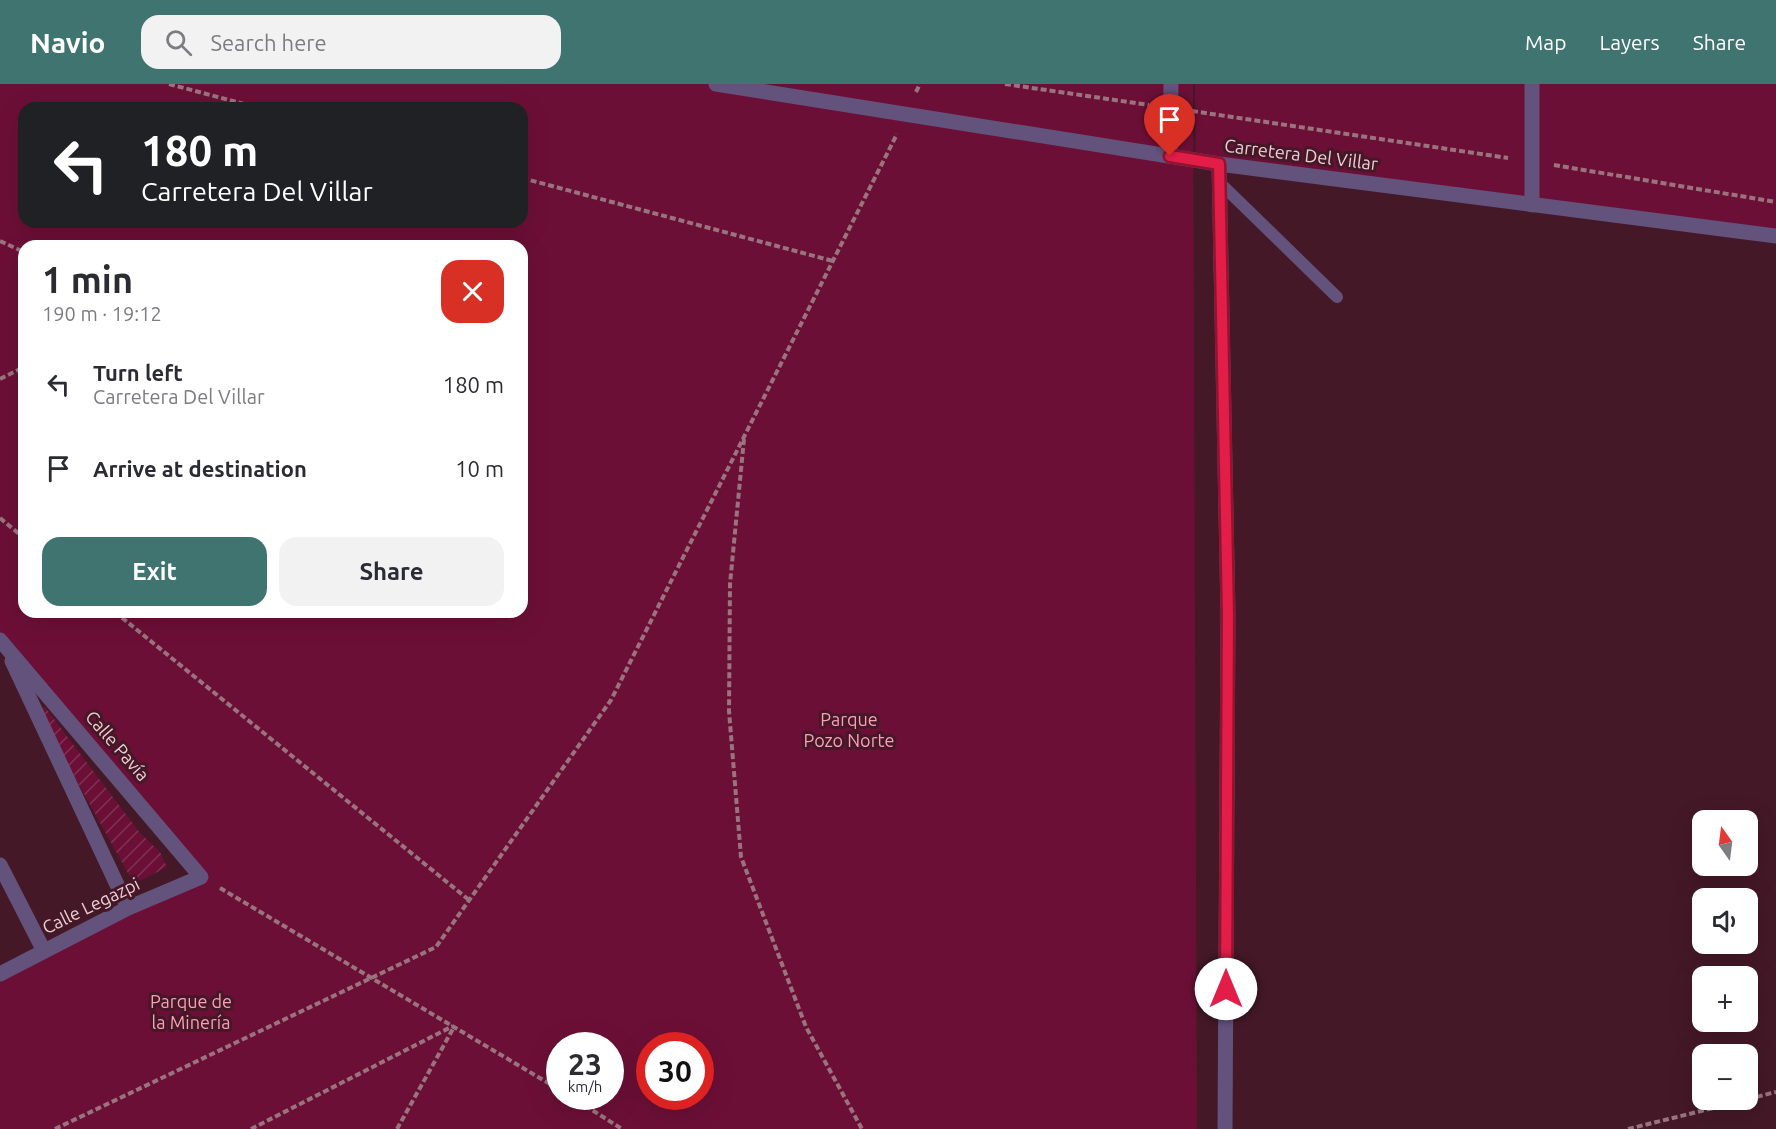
<!DOCTYPE html>
<meta charset="utf-8">
<style>
:root{--surface:#fff;--page:#f2f2f3;--text:#2b2b33;--muted:#7c7c81;--accent:#407471}
body{margin:0;font-family:Ubuntu,sans-serif;background:var(--page);color:var(--text);height:100vh;display:flex;flex-direction:column;font-size:22px;white-space:nowrap}
*{box-sizing:border-box;margin:0}
p{font-size:20px;color:var(--muted)}
.icon{flex:none;width:33px;height:33px;fill:none;stroke:currentColor;stroke-width:2;stroke-linecap:round;stroke-linejoin:round}
.map{position:relative;flex:1;overflow:hidden}
.panel{position:absolute;left:18px;top:156px;width:510px;height:378px;display:flex;flex-direction:column;background:var(--surface);border-radius:18px;box-shadow:0 6px 24px #0002}
.panel>*{flex:none}
.hud{position:absolute;left:18px;top:18px;width:510px;height:126px;border-radius:18px;box-shadow:0 6px 24px #0002;background:#202124;color:#fff;overflow:hidden}
.needle{width:39px;rotate:346deg}
.fabs{position:absolute;left:1692px;top:726px;display:grid;gap:12px}
.fabs a{display:grid;place-items:center;width:66px;height:66px;border-radius:12px;background:var(--surface);box-shadow:0 6px 24px #0002;font-size:30px}
.speed{position:absolute;left:546px;top:948px;display:flex;gap:12px;font-size:30px;font-weight:700;text-align:center}
.speed>*{display:grid;place-content:center;width:78px;height:78px;border-radius:50%;background:var(--surface);box-shadow:0 6px 24px #0002;line-height:1}
.speed small{font-size:15px;font-weight:400}
.speed .limit{border:9px solid #d22;background:#fff;color:#111}
.pin{position:absolute;display:grid;place-items:center;width:51px;height:51px;color:#fff;margin:-62px -26px;border-radius:50% 50% 50% 0;rotate:-45deg;box-shadow:0 0 6px #0007}
.pin .icon{rotate:45deg}
.me{position:absolute;width:66px;margin:-33px;rotate:0deg;stroke-linejoin:round;filter:drop-shadow(0 0 4px #0008)}
.turn{display:flex;align-items:center;gap:21px;height:126px;padding:0 24px;font-size:27px}
.turn .icon{width:78px;height:78px;stroke-width:2.5}
.turn b{display:block;font-size:42px;line-height:51px}
.round{display:grid;place-items:center;flex:none;width:63px;height:63px;border-radius:18px;background:var(--page)}
.summary{display:flex;align-items:center;justify-content:space-between;height:102px;padding:0 24px}
h1{font-size:36px;font-weight:600;line-height:45px}
.cta{display:flex;gap:12px;margin-top:auto;padding:12px 24px}
.cta a{flex:1;height:69px;border-radius:18px;background:var(--accent);color:#fff;font-size:24px;font-weight:600;line-height:69px;text-align:center}
.cta a+a{background:var(--page);color:var(--text)}
ul{padding:0;list-style:none}
li{display:flex;align-items:center;gap:18px;height:84px;padding:0 24px}
li div{flex:1}
li b{display:block;font-size:22px}
li em{font-style:normal}
header{display:flex;align-items:center;gap:36px;box-sizing:border-box;height:84px;padding:0 30px;background:var(--accent);color:#fff}
header strong{font-size:28px}
nav{display:flex;gap:33px;margin-inline-start:auto;font-size:21px}
.search{width:420px;height:54px;background:var(--page);display:flex;align-items:center;gap:15px;box-sizing:border-box;padding:0 21px;border-radius:18px;color:var(--muted);font-size:22px}
.map>svg:first-child{display:block}
.green{fill:#6c0f36;fill-rule:evenodd}
.garden{fill:url(#garden-furrows)}
.lines{fill:none;stroke-linecap:round;stroke-linejoin:round}
.path{stroke:#99747f;stroke-width:4;stroke-dasharray:6 3;stroke-linecap:butt}
.service{stroke:#62527c;stroke-width:12}
.minor{stroke:#62527c;stroke-width:15}
.tertiary{stroke:#62527c;stroke-width:15}
.route-casing{stroke:#92132f;stroke-width:15}
.route{stroke:#e11d48;stroke-width:10}
.labels{text-anchor:middle;stroke-width:6;stroke-linejoin:round;paint-order:stroke}
.street-label{font-size:18px;fill:#ebcdd4;stroke:#441827}
.park-label{font-size:18px;fill:#fa9fb8;stroke:#441827}
</style>
<header>
<strong>Navio</strong>
<div class="search"><svg class="icon" aria-label="search" viewBox="0 0 24 24"><circle cx="10" cy="10" r="6"/><path d="M15 15l6 6"/></svg>Search here</div>
<nav><a>Map</a><a>Layers</a><a>Share</a></nav>
</header>
<div class="map">
<svg width="1776" height="1045" viewBox="0 0 1776 1045">
<defs>
<pattern id="garden-furrows" width="10" height="10" patternUnits="userSpaceOnUse" patternTransform="scale(1.5)"><rect width="10" height="10" fill="#6c0f36"/><path d="M-1 1l2-2M0 10L10 0M9 11l2-2" fill="none" stroke="#813152"/></pattern>
</defs>
<rect width="100%" height="100%" fill="#441827"/>
<g class="green">
<path d="M0,0H1193L1197,1045H0V893L201,793L0,560ZM24,24H522V138H24ZM24,162H522V528H24ZM560,962H610V1012H560ZM650,962H700V1012H650Z"/>
<polygon points="1195,0 1776,0 1776,152 1196,77"/>
</g>
<polygon class="garden" points="45,623 140,749 160,768 167,783 134,800 37,625"/>
<g class="lines">
<g class="path">
<polyline points="169,0 259,24"/>
<polyline points="1005,0 1149,21"/>
<polyline points="916,8 920,0"/>
<polyline points="1192,27 1508,74"/>
<polyline points="1554,81 1776,118"/>
<polyline points="522,94 833,177"/>
<polyline points="0,157 24,168"/>
<polyline points="0,295 24,283"/>
<polyline points="744,355 730,500 729,627 741,773 806,943 862,1045"/>
<polyline points="0,434 24,454"/>
<polyline points="115,528 469,816"/>
<polyline points="220,804 560,1006"/>
<polyline points="570,1012 622,1045"/>
<polyline points="1748,1015 1776,1008"/>
<polyline points="55,1045 436,863 611,616 897,50"/>
<polyline points="251,1045 453,942"/>
<polyline points="397,1045 454,943"/>
<polyline points="1628,1045 1746,1016"/>
</g>
<polyline class="service" points="1220,99 1337,213"/>
<g class="minor">
<polyline points="1532,0 1532,121"/>
<polyline points="1170,72 1171,0"/>
<polyline points="1219,80 1228,530 1225,1045"/>
<polyline points="0,556 201,793 128,824 0,890"/>
<polyline points="12,577 128,824"/>
<polyline points="0,781 44,867"/>
</g>
<polyline class="tertiary" points="716,0 1219,80 1776,152"/>
</g>
<g class="lines">
<defs>
<polyline id="route" points="1170,72 1219,80 1228,530 1226,905"/>
</defs>
<use href="#route" class="route-casing"/>
<use href="#route" class="route"/>
</g>
<g class="labels">
<g class="street-label">
<text transform="translate(1301 71) rotate(7)" y="6">Carretera Del Villar</text>
<text transform="translate(117 662) rotate(49)" y="6">Calle Pavía</text>
<text transform="translate(91 822) rotate(-26)" y="6">Calle Legazpi</text>
</g>
<g class="park-label">
<text x="849" y="642">Parque<tspan x="849" dy="21">Pozo Norte</tspan></text>
<text x="191" y="924">Parque de<tspan x="191" dy="21">la Minería</tspan></text>
</g>
</g>
</svg>
<div class="fabs">
<a><svg class="needle" viewBox="-14 -14 28 28"><path d="M0-13l5 13h-10z" fill="#e53935"/><path d="M0 13l5-13h-10z" fill="#7c7c81"/></svg></a>
<a><svg class="icon" aria-label="sound" viewBox="0 0 24 24"><path d="M4 9h4l5-4v14l-5-4H4zM17 9q2 3 0 6"/></svg></a>
<a>+</a>
<a>−</a>
</div>
<div class="speed"><div>23<small>km/h</small></div><div class="limit">30</div></div>
<div class="pin" style="left:1170px;top:72px;background:#d93025"><svg class="icon" aria-label="arrive" viewBox="0 0 24 24"><path d="M6 21V4h12l-3 4 3 4H6"/></svg></div>
<svg class="me" style="left:1226px;top:905px" viewBox="-20 -20 40 40"><circle r="19" fill="#fff"/><path d="M0-13L10 11 0 6-10 11z" fill="#e11d48"/></svg>
<div class="hud">
<div class="turn"><svg class="icon" aria-label="left" viewBox="0 0 24 24"><path d="M17 20v-9H6M10 6l-5 5 5 5"/></svg><div><b>180 m</b>Carretera Del Villar</div></div>
</div>
<section class="panel">
<div class="summary"><div><h1>1 min</h1><p>190 m · 19:12</p></div><a class="round" style="background:#d93025;color:#fff"><svg class="icon" aria-label="close" viewBox="0 0 24 24"><path d="M6 6l12 12M18 6L6 18"/></svg></a></div>
<ul>
<li><svg class="icon" aria-label="left" viewBox="0 0 24 24"><path d="M17 20v-9H6M10 6l-5 5 5 5"/></svg><div><b>Turn left</b><p>Carretera Del Villar</p></div><em>180 m</em></li>
<li><svg class="icon" aria-label="arrive" viewBox="0 0 24 24"><path d="M6 21V4h12l-3 4 3 4H6"/></svg><div><b>Arrive at destination</b></div><em>10 m</em></li>
</ul>
<div class="cta"><a>Exit</a><a>Share</a></div>
</section>
</div>
